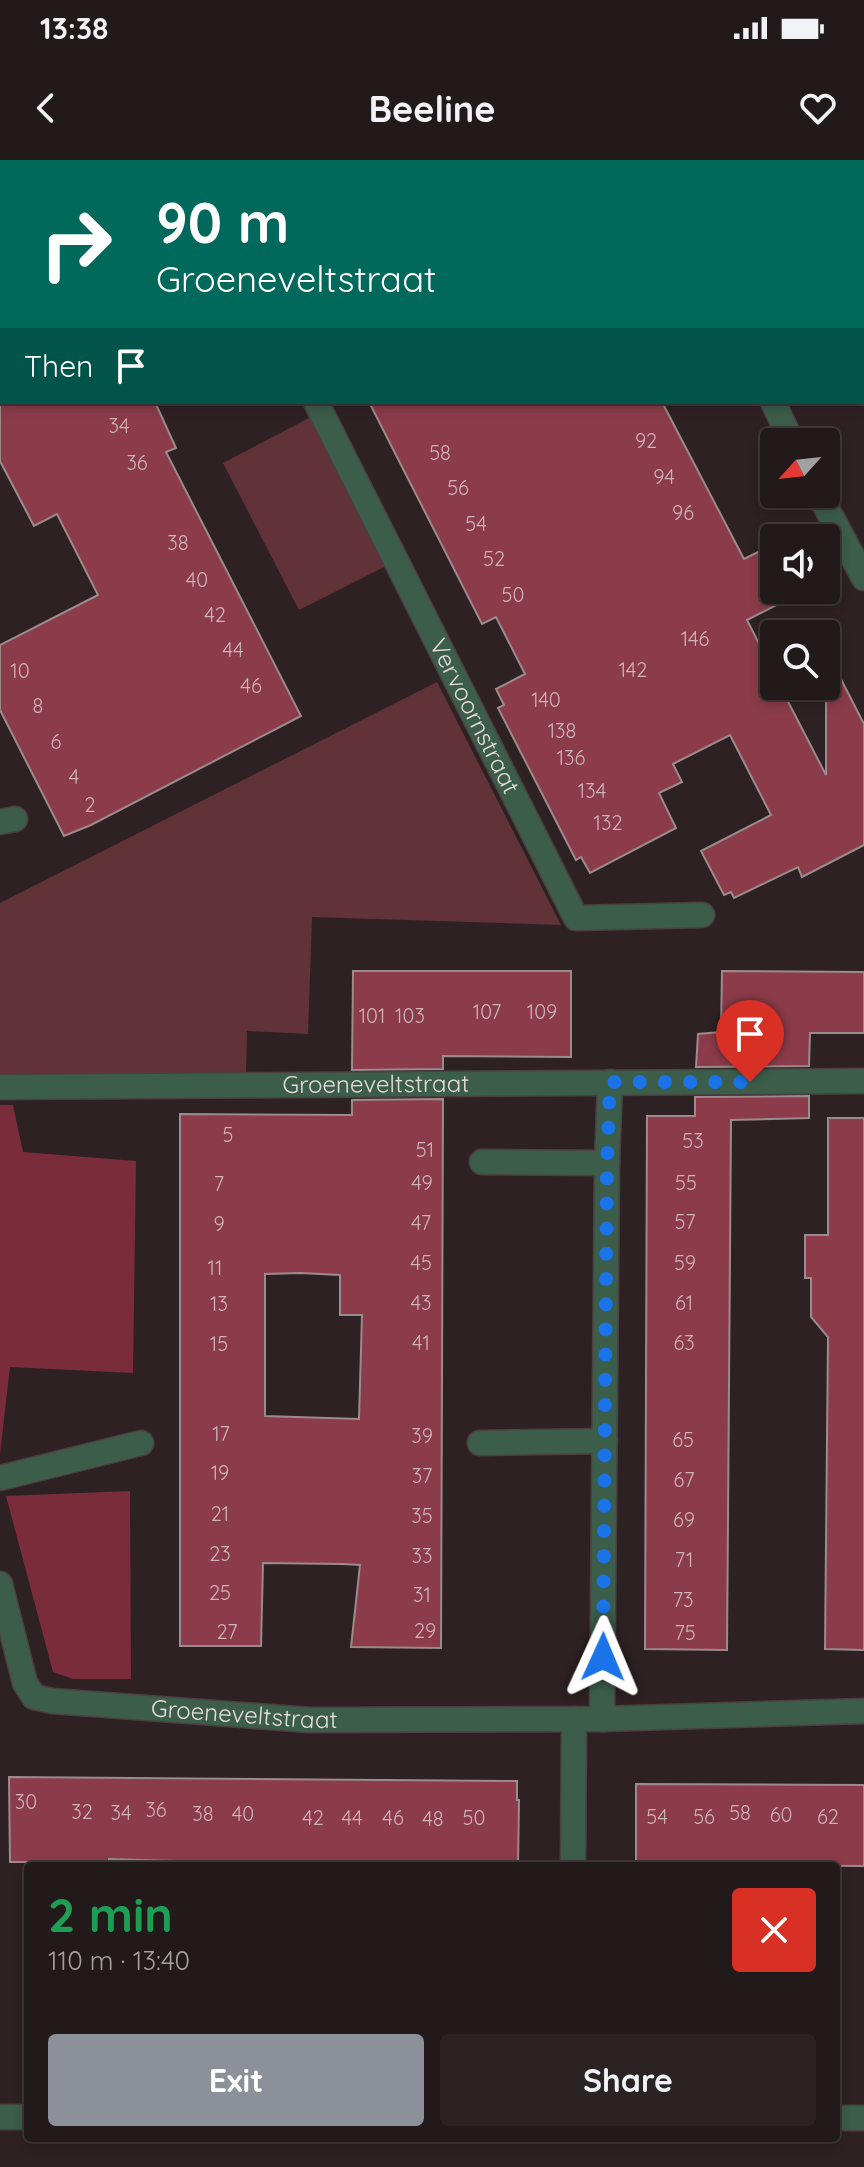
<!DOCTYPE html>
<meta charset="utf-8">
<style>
:root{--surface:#22191a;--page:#2a2223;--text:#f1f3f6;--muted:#a2a0a2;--line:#3f3839;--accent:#8c9099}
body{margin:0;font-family:Quicksand,sans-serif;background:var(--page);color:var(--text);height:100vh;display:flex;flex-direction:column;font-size:30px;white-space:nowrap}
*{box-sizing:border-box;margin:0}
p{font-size:26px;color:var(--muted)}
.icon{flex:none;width:44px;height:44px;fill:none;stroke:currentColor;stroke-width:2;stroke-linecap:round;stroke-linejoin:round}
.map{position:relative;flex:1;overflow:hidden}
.side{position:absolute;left:24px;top:1702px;width:816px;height:280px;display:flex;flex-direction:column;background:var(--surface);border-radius:8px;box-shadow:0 4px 12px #0003,0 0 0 2px var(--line)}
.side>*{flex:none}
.top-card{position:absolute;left:0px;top:0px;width:864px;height:244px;box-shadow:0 4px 12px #0003,0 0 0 2px var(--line);background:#00695c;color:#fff;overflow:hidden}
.needle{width:52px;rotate:243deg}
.controls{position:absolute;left:760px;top:268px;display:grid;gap:16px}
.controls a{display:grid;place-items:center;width:80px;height:80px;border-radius:8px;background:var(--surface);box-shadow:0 4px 12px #0003,0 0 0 2px var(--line);font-size:40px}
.pin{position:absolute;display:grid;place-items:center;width:68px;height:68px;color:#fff;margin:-82px -34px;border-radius:50% 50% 50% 0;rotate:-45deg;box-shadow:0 0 8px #0007}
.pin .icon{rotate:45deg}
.me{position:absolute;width:88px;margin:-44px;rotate:1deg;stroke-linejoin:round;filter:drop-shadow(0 0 6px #0008)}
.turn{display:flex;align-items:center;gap:28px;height:168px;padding:0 24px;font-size:36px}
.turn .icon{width:104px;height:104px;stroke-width:2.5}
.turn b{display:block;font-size:56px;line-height:68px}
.then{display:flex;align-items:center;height:76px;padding:0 24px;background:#0003;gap:16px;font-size:30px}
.round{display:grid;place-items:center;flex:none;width:84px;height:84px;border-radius:8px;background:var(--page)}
.head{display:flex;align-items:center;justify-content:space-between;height:136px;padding:0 24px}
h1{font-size:48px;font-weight:700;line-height:60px;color:#1e9e55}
.button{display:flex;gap:16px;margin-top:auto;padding:16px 24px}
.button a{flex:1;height:92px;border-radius:8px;background:var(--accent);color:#fff;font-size:32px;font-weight:700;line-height:92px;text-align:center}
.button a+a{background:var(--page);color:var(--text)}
.status{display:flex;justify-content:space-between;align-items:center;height:56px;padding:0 40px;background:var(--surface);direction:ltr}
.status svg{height:22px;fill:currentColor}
header{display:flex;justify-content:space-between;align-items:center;height:104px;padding:0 24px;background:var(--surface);font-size:36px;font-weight:700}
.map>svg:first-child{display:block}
.green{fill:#613339}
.forest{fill:#7a2c3b}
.building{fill:#8b3b49;stroke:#9b8b8c;stroke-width:2;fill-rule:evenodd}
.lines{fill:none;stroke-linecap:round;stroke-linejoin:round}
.minor-casing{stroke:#4b3f41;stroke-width:27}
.minor{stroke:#3c5d4a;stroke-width:24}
.route{stroke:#1a73e8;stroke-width:14;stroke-dasharray:0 25.2}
.labels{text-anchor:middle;stroke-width:6;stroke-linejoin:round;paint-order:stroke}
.number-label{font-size:20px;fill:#ceb4b8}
.street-label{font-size:24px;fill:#e5dcdd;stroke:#2e2123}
</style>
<div class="status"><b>13:38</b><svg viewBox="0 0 49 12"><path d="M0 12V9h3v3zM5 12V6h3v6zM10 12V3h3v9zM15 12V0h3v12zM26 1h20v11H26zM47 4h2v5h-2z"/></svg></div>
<header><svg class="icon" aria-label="back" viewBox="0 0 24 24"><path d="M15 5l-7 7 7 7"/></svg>Beeline<svg class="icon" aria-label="heart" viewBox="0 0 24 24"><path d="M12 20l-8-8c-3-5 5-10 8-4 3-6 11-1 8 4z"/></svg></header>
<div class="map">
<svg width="864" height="2007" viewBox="0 0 864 2007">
<rect width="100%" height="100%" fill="#2e2123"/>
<g class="green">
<polygon points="311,257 388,405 299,450 223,303"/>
<polygon points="437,522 561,765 312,757 308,874 247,871 246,913 0,914 0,743"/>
</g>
<g class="forest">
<polygon points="0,945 13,945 23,992 136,1001 133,1213 10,1207 0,1294"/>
<polygon points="130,1331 131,1519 73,1519 53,1512 6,1336"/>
</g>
<g class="building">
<polygon points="0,242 155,242 176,288 166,292 301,556 91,665 64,676 0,550 0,485 98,435 57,354 34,366 0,301"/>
<polygon points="369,242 662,242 744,399 762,390 765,395 774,390 774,430 802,432 747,460 774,513 774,526 780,526 826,615 826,490 864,564 864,685 802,717 798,707 734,738 731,732 724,735 701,691 771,655 730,575 673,604 682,622 659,633 676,668 590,713 581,697 576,700 498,548 504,545 496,529 525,514 496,457 482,464"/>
<polygon points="353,811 571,811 571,897 443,896 443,909 352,910"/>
<polygon points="722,811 864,812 864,873 810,873 809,906 696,907 698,874 721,872"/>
<polygon points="809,936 809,958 731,960 727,1490 645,1489 647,956 695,956 695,937"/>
<path d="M443,939L441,1488L351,1487L360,1405L343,1404L263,1403L261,1486H180V954L352,955V940ZM300,1113L340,1115V1155H362L359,1259L265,1256V1114Z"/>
<polygon points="828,958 864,958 864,1490 825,1489 828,1177 811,1157 811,1118 805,1118 805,1075 828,1075"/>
<polygon points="9,1617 517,1621 517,1640 519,1640 518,1705 356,1706 276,1703 276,1701 210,1702 109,1699 109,1702 10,1702"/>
<polygon points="636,1624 864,1625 864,1706 636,1705"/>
</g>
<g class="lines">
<defs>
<g id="minor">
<polyline points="194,0 195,2"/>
<polyline points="647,0 648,2"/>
<polyline points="102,2 106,0"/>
<polyline points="0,54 2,53"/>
<path id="s1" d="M316,242L576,758L702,755"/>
<polyline points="773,242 792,282"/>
<polyline points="819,334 864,418"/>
<polyline points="0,662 15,659"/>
<path id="s2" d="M0,927L864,921"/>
<polyline points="482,1002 607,1003 602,1559"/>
<polyline points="607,1003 610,922"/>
<polyline points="480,1283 605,1281"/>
<polyline points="0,1318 141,1283"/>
<path id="s3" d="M0,1424L25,1523L34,1537L52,1541L310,1560L602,1559L864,1551"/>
<polyline points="573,1706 574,1559"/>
<polyline points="0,1957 28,1957"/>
<polyline points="836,1958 864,1958"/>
</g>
</defs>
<use href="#minor" class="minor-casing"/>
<use href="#minor" class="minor"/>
</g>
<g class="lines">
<polyline class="route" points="603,1497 607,1003 610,922 750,922"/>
</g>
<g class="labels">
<g class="number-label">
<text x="119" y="273">34</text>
<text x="646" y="288">92</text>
<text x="440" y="300">58</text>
<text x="137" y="310">36</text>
<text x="664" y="324">94</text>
<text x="458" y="335">56</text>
<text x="683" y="360">96</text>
<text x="476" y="371">54</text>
<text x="178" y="390">38</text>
<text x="494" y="406">52</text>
<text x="197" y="427">40</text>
<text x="513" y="442">50</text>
<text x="215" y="462">42</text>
<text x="695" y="486">146</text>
<text x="233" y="497">44</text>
<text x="633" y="517">142</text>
<text x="20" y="518">10</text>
<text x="251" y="533">46</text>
<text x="546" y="547">140</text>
<text x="38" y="553">8</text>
<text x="562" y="578">138</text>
<text x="56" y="589">6</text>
<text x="571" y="605">136</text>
<text x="74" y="624">4</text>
<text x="592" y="638">134</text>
<text x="90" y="652">2</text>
<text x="608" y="670">132</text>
<text x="487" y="859">107</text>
<text x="542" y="859">109</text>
<text x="372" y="863">101</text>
<text x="410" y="863">103</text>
<text x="228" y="982">5</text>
<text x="693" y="988">53</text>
<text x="425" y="997">51</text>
<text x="422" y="1030">49</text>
<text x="686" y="1030">55</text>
<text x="219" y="1031">7</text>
<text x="685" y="1069">57</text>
<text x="421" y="1070">47</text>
<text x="219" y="1071">9</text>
<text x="421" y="1110">45</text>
<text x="685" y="1110">59</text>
<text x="215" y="1115">11</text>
<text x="421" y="1150">43</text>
<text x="684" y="1150">61</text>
<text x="219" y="1151">13</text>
<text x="421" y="1190">41</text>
<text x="684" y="1190">63</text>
<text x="219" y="1191">15</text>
<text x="221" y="1281">17</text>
<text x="422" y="1283">39</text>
<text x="683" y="1287">65</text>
<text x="220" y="1320">19</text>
<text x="422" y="1323">37</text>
<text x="684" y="1327">67</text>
<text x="220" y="1361">21</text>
<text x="422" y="1363">35</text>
<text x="684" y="1367">69</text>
<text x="220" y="1401">23</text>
<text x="422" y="1403">33</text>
<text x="684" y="1407">71</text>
<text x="220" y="1440">25</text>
<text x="422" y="1442">31</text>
<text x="683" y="1447">73</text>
<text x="425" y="1478">29</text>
<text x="227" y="1479">27</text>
<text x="685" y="1480">75</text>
<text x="26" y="1649">30</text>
<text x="156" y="1657">36</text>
<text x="82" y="1659">32</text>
<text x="121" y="1660">34</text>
<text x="740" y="1660">58</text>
<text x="203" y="1661">38</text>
<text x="243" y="1661">40</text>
<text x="781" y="1662">60</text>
<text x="657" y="1664">54</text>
<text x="704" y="1664">56</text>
<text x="828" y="1664">62</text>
<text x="313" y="1665">42</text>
<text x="352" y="1665">44</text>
<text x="393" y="1665">46</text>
<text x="474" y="1665">50</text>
<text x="433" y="1666">48</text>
</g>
<g class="street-label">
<text dy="8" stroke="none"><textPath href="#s1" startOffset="352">Vervoornstraat</textPath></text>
<text dy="8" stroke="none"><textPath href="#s2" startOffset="376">Groeneveltstraat</textPath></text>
<text dy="8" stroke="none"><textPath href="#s3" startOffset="330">Groeneveltstraat</textPath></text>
</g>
</g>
</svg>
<div class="controls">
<a><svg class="needle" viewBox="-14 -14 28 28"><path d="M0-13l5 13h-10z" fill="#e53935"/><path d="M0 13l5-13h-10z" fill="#a2a0a2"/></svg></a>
<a><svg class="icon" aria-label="sound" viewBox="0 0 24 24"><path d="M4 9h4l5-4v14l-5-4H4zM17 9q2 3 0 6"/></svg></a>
<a><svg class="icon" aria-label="search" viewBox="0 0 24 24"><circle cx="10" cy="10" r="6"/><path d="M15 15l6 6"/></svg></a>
</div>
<div class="pin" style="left:750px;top:922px;background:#d93025"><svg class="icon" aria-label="arrive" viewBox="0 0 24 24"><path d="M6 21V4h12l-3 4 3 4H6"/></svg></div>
<svg class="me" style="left:603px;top:1497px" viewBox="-20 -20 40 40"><path d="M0-17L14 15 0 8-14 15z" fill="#1a73e8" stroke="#fff" stroke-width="4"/></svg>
<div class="top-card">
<div class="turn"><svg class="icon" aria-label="right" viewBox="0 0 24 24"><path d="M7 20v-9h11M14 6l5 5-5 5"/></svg><div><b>90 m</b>Groeneveltstraat</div></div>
<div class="then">Then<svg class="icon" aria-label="arrive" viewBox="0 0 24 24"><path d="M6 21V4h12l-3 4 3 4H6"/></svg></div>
</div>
<section class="side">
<div class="head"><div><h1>2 min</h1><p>110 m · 13:40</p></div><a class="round" style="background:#d93025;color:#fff"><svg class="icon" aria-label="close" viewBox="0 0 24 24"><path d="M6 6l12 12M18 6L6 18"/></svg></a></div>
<div class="button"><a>Exit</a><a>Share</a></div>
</section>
</div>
